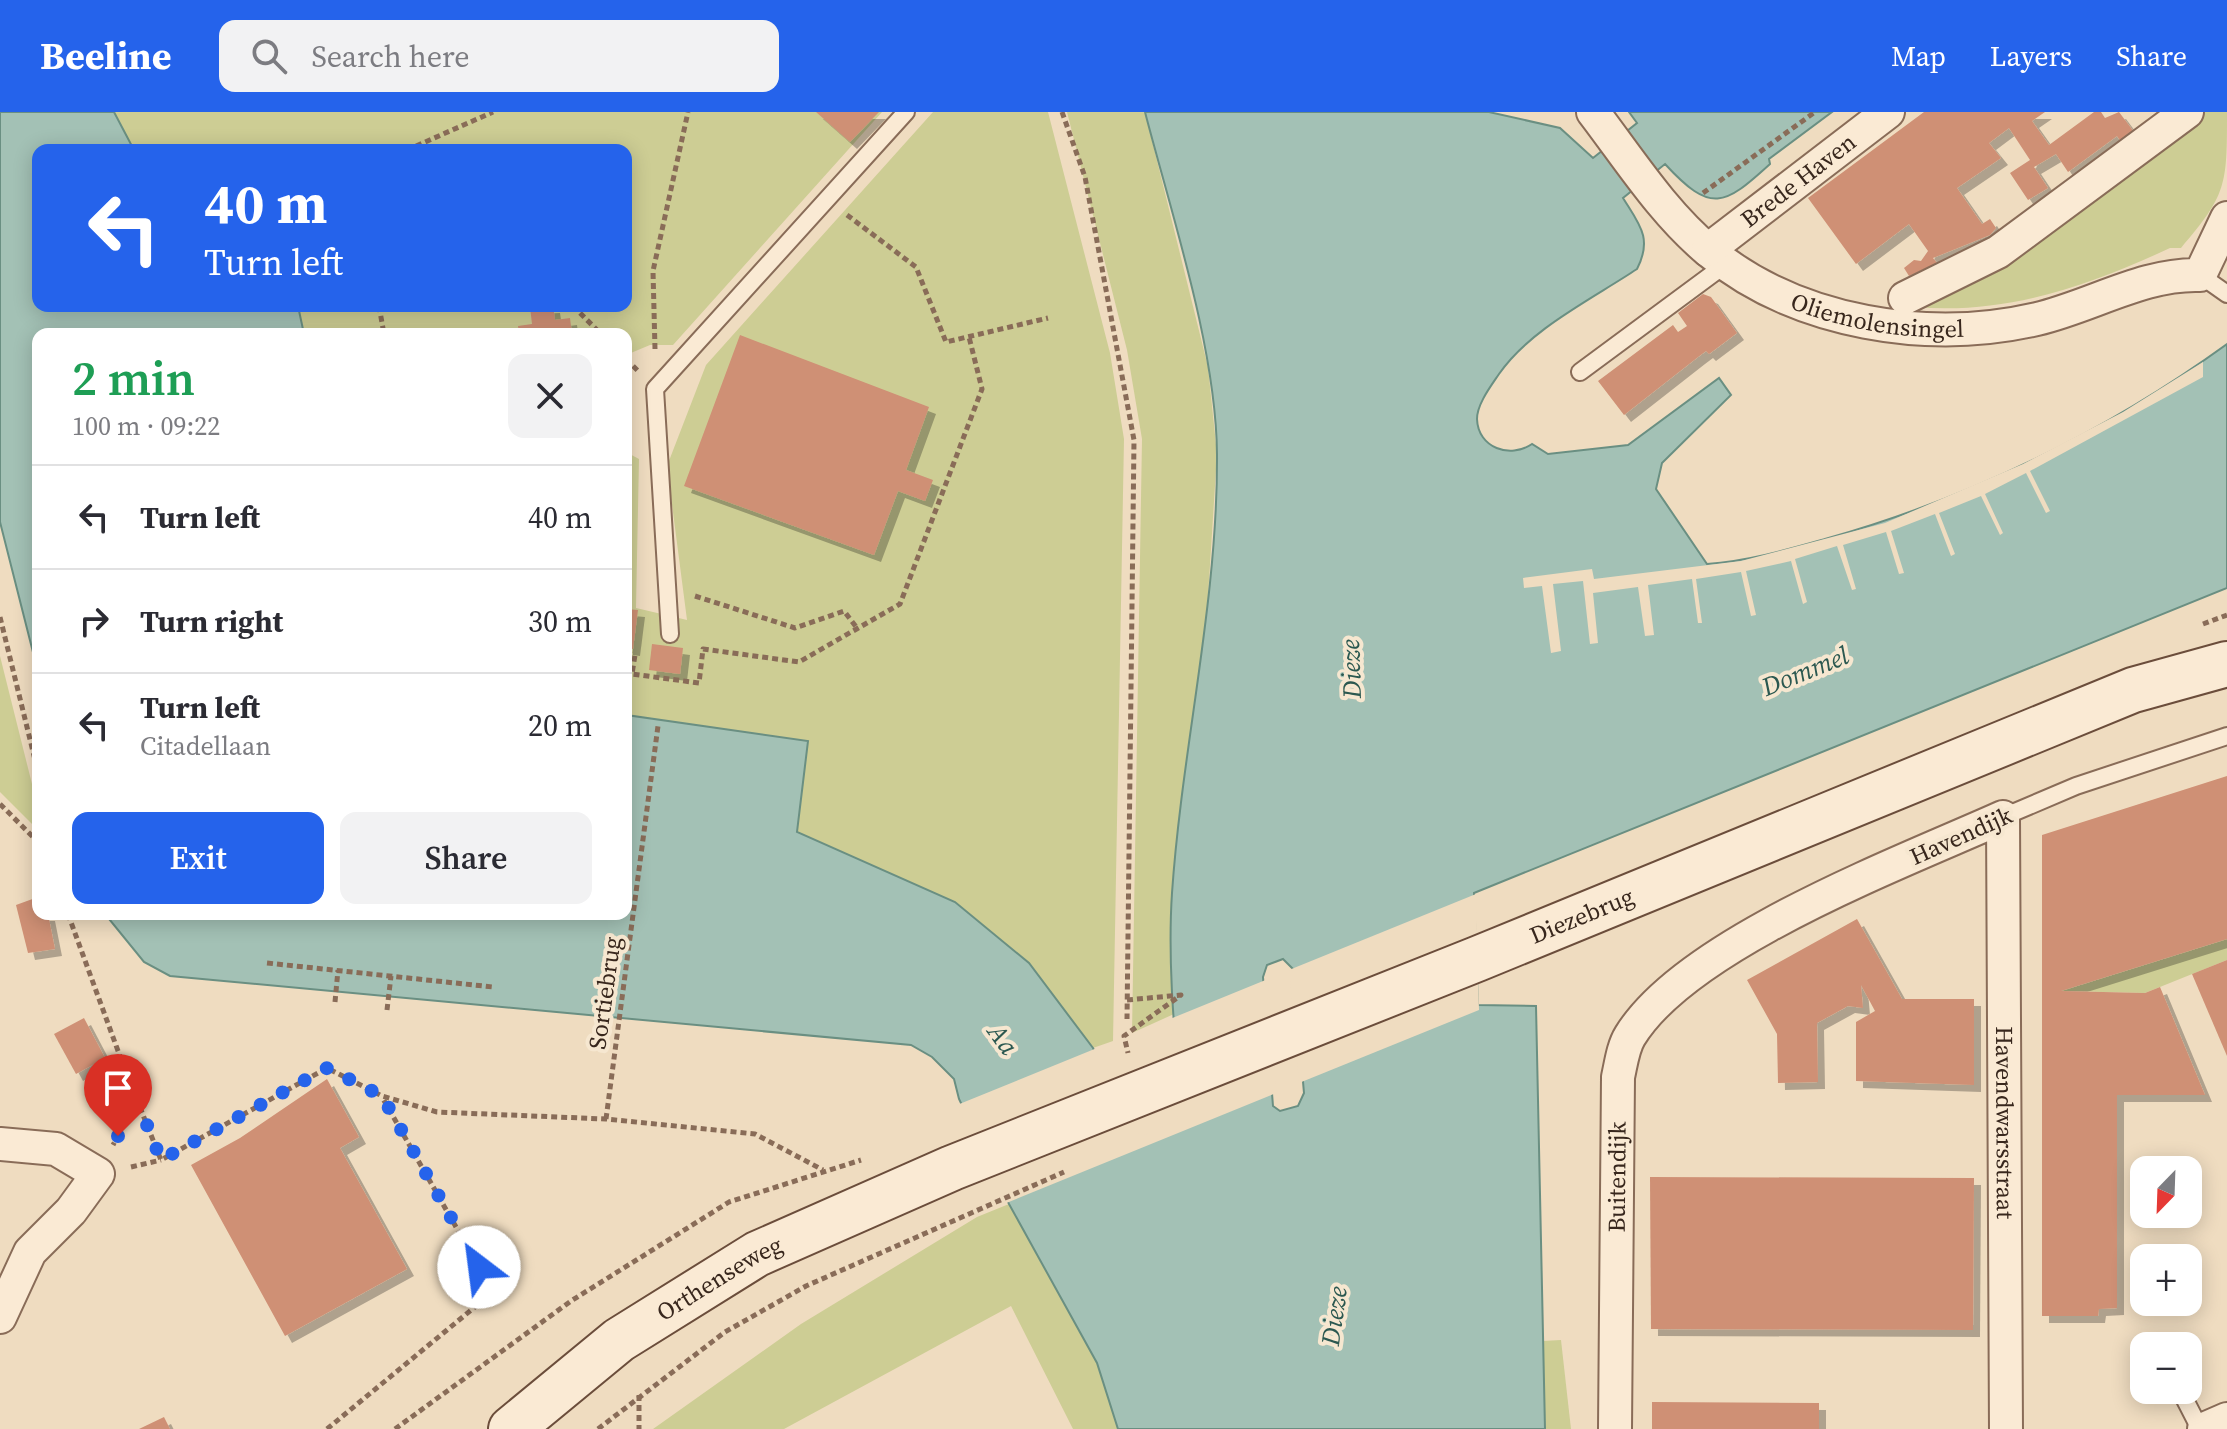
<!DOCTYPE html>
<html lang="en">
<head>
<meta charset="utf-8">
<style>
  body { margin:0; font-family:"Source Serif 4",serif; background:#f2f2f3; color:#2b2b33; height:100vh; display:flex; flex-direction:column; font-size:30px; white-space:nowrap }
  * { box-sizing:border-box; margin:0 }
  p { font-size:26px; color:#7c7c81 }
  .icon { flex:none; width:44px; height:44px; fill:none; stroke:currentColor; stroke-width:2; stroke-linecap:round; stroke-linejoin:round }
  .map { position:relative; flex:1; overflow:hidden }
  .details { position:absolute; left:32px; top:216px; width:600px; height:592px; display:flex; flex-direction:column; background:#fff; border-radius:16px; box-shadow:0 4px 20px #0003 }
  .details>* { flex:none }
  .banner { position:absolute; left:32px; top:32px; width:600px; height:168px; border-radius:16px; box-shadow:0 4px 20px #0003; background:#2563eb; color:#fff; overflow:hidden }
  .needle { width:52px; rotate:203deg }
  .fabs { position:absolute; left:2130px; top:1044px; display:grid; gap:16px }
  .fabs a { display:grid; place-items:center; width:72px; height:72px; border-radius:16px; background:#fff; box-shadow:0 4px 20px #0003; font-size:40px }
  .pin { position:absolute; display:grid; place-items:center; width:68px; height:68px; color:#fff; margin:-82px -34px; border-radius:50% 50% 50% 0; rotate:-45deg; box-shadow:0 0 8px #0007 }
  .pin .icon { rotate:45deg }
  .me { position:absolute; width:88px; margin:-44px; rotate:330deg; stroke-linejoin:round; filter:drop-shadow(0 0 6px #0008) }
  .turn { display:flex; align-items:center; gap:28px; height:168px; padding:0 40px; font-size:36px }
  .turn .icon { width:104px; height:104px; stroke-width:2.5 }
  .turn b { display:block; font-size:56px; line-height:68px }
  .round { display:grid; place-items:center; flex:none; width:84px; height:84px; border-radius:16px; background:#f2f2f3 }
  .overview { display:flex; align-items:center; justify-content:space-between; height:136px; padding:0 40px }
  h1 { font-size:48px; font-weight:600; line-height:60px; color:#1e9e55 }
  .action { display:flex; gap:16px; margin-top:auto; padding:16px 40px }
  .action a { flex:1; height:92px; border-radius:16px; background:#2563eb; color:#fff; font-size:32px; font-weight:600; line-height:92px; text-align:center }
  .action a+a { background:#f2f2f3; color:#2b2b33 }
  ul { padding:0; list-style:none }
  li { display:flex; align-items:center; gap:24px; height:104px; padding:0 40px; border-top:2px solid #e1e1e2 }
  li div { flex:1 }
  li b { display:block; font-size:30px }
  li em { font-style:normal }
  header { display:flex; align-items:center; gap:48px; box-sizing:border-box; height:112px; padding:0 40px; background:#2563eb; color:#fff }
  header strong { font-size:38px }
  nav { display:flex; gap:44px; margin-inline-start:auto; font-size:28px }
  .search { width:560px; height:72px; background:#f2f2f3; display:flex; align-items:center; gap:20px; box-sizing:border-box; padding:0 28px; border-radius:16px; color:#7c7c81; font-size:30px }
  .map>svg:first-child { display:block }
</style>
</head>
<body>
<header>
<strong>Beeline</strong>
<div class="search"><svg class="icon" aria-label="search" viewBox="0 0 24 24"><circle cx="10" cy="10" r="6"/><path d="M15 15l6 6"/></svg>Search here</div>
<nav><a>Map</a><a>Layers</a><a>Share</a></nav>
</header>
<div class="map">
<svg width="2227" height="1317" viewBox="0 0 2227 1317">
  <defs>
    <filter id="shadow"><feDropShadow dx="7" dy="7" stdDeviation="0" flood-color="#0004"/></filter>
  </defs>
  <rect width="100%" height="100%" fill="#efdcc0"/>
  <g fill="#cdcd94">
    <polygon points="114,0 882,0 673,233 650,233 626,243 626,222 304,222 298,194 626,194 626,38 134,38"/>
    <polygon points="933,0 1048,0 1110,241 1124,327 1113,929 1093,936 1029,851 955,790 796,720 808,629 626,603 626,340 639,347 636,496 687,508 667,354 706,253"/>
    <polygon points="1067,0 1145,0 1208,255 1217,342 1205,532 1172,784 1174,902 1132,921 1142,327 1127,238"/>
    <path d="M2202 0H2227C2227 74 2227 82 2181 136H2170C2089 174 2005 203 1915 195Z"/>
    <polygon points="0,544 38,696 38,718 0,680"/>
    <polygon points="2227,827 2227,848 2145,881 2061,879"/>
    <polygon points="1009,1092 1097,1251 1118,1317 1073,1317 1011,1194 784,1317 653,1317 801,1212 977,1105"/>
    <polygon points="1561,1228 1571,1317 1545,1317 1543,1229"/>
  </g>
  <g fill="#a3c1b5" stroke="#6a8f82" stroke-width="2" fill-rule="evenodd">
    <polygon points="0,0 114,0 134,38 38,38 38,194 298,194 304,222 38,222 38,560 0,410"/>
    <path d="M1145 0H1489L1560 16 1593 46 1637 11 1629 0H1832L1769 47 1770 52C1724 94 1711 102 1665 52L1623 86C1639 112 1653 126 1637 157 1592 187 1530 217 1499 262 1491 274 1477 292 1477 307 1478 336 1510 347 1532 332L1548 342 1628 333 1719 266 1731 283 1662 351 1656 377 1707 452C1748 449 1786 438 1825 427 1968 387 2107 319 2227 232V476L1474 781 1478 893 1536 894 1545 1317H1118L1097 1251 1009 1092 959 987 954 967 932 945 911 933 170 864 144 850 105 802H626V603L808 629 797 720 955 790 1029 851 1093 936 1138 1029 1182 1011C1176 935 1167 857 1172 781 1182 635 1218 490 1217 342 1216 236 1172 104 1145 0ZM1283 847 1293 857 1304 981 1298 994 1280 999 1273 994 1263 865 1267 853Z"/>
  </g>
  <g fill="#efdcc0">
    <polygon points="2203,250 2203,265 2030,359 2050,399 2046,401 2026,361 1985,382 2003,421 2000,423 1981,384 1939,401 1955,442 1951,444 1935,402 1891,419 1904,461 1899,462 1886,420 1843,433 1856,477 1852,478 1837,434 1795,447 1807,490 1803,492 1791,449 1746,459 1756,503 1751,504 1741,460 1696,467 1702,511 1698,511 1692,467 1648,473 1654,523 1645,524 1638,475 1593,481 1598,531 1590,532 1583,469 1553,472 1561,539 1551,541 1542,474 1524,476 1523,466 1592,457 1594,467 1741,449 1885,411 2023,352 2123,300"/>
    <polygon points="1476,782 1479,898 1299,971 1289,858"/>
    <polygon points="1268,867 1276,981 1004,1092 957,993 1097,936 1140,1025 1178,1008 1170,907"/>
  </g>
  <g fill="#cf9075" filter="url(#shadow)">
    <polygon points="816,0 879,0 850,30"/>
    <polygon points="1924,0 2045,0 2032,9 2049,33 2094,0 2101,0 2105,6 2119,0 2137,24 2124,34 2117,24 2068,60 2056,42 2034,55 2048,76 2028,88 2010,61 2030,48 2009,16 1989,31 2001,46 1957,76 1982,112 1990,107 1996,116 1990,123 1933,146 1937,151 1909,164 1904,156 1914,148 1921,149 1928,139 1909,112 1856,152 1808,86"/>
    <polygon points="1703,182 1711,185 1737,221 1709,242 1706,239 1698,245 1624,303 1598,269 1673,213 1678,220 1687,214 1678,201"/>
    <polygon points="553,194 555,208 570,206 572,222 519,222 518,214 532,212 530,195"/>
    <polygon points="740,223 929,295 906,358 933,368 925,389 898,379 874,443 684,374"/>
    <polygon points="626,497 638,498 633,537 626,536"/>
    <polygon points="652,532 683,536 680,562 649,558"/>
    <polygon points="2227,664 2227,827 2061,879 2145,881 2160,875 2205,983 2117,983 2117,1196 2099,1197 2098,1204 2042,1204 2042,723"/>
    <polygon points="38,785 38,802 48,802 55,837 28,841 16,793"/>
    <polygon points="1857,807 1902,887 1974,887 1974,973 1856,969 1856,910 1875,899 1861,873 1863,896 1848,894 1817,911 1818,970 1778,971 1777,922 1747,868"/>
    <polygon points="2227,848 2227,944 2192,862"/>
    <polygon points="84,906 105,946 76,962 54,922"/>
    <polygon points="327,967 359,1025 340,1036 407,1157 285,1224 191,1053 240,1026"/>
    <polygon points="1650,1065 1974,1066 1973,1218 1651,1217"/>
    <polygon points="1652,1290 1819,1291 1819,1317 1652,1317"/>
    <polygon points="164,1305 170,1317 139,1317"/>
  </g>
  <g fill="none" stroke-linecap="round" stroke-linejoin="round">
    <defs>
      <g id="lane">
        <polyline points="2200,163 2227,182"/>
        <polyline points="1580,260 1726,152"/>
        <polyline points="670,522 655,277 906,0"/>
        <polyline points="2003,705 2076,674 2227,624"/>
        <polyline points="2180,1278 2200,1317"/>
      </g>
      <g id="street">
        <path id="s1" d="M1593 0C1629 47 1663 101 1709 139 1797 212 1929 232 2037 207 2092 194 2144 161 2200 163L2227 106"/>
        <path id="s2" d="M1708 138 1888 0"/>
        <polyline points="1905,186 1998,140 2187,0"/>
        <polyline points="0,1032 56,1037 98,1062 71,1099 30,1140 0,1205"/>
        <path id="s3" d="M1615 1317 1618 965C1621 952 1623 935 1630 924 1687 831 1903 750 2003 705L2006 1317"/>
        <polyline points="2204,1317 2227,1307"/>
      </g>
      <g id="secondary">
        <path id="s4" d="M511 1317 619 1228 757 1142 952 1056 1477 847 2133 578 2227 552"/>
      </g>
    </defs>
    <use href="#lane" stroke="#896c58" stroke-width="20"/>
    <use href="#street" stroke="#896c58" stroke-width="36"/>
    <use href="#secondary" stroke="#6b4d3b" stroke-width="48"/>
    <g stroke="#896c58" stroke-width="5" stroke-dasharray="6 4" stroke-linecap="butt">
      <polyline points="1062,0 1085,65 1134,328 1127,907"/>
      <polyline points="407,38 493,0"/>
      <polyline points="1703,81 1815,0"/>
      <polyline points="847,103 916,155 946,230 1048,206"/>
      <polyline points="379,194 384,222"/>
      <polyline points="573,194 601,222"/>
      <polyline points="655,237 653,159 688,0"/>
      <polyline points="626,247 638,259"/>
      <polyline points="695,484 795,516 844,499 857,516"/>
      <polyline points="0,505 38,660"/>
      <polyline points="2203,512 2227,503"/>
      <polyline points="626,541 635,543 632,562 699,571 703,537 799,550 900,492 982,277 969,225"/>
      <polyline points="0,692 38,730"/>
      <polyline points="68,802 125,958 118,1024 113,1033"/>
      <polyline points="267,851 493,875"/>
      <polyline points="1127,888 1181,883 1124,924 1128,941"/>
      <polyline points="335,890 338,858"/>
      <polyline points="387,898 391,864"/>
      <polyline points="125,958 161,1048 327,956 382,984 437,1000 606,1007 755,1022 823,1058"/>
      <polyline points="606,1007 658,614"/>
      <polyline points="131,1055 161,1048"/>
      <polyline points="639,1283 639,1317"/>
      <polyline points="327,1317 493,1180 382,985"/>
      <polyline points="395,1317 571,1189 729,1090 861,1048"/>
      <polyline points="598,1317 725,1220 806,1174 1064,1060"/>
    </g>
    <use href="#lane" stroke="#faead4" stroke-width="16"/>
    <use href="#street" stroke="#faead4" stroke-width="32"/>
    <use href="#secondary" stroke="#faead4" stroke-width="44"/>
  </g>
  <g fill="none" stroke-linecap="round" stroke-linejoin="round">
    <polyline stroke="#2563eb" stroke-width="14" stroke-dasharray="0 25.2" points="118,1024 125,958 161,1048 327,956 382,984 479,1155"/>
  </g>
  <g text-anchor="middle" stroke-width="8" stroke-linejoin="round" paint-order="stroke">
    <g font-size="24" fill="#38271d" stroke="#f6e7d0">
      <text dy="8" stroke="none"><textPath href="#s2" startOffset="114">Brede Haven</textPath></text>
      <text dy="8" stroke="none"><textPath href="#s1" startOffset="366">Oliemolensingel</textPath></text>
      <text transform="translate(1961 724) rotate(-24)" y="8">Havendijk</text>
      <text dy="8" stroke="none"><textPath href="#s4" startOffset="1194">Diezebrug</textPath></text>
      <text transform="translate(605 881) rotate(-82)" y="8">Sortiebrug</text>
      <text dy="8" stroke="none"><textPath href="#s3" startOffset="1138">Havendwarsstraat</textPath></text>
      <text dy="8" stroke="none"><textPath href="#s3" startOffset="252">Buitendijk</textPath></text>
      <text dy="8" stroke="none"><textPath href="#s4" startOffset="258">Orthenseweg</textPath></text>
    </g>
    <g font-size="26" font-style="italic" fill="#2b5850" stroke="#f6e7d0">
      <text transform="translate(1351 557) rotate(-92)" y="9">Dieze</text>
      <text transform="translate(1805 559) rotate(-22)" y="9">Dommel</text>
      <text transform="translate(1003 927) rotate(54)" y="9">Aa</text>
      <text transform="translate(1334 1204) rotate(-82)" y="9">Dieze</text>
    </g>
  </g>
</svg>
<div class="fabs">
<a><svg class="needle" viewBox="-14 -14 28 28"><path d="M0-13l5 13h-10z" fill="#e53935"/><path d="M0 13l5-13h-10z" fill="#7c7c81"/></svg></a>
<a>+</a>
<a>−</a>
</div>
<div class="pin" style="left:118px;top:1024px;background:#d93025"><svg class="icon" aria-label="arrive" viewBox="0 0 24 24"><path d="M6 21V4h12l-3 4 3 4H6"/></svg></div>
<svg class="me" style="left:479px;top:1155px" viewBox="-20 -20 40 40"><circle r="19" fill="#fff"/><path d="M0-13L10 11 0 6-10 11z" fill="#2563eb"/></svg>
<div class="banner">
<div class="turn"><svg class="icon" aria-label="left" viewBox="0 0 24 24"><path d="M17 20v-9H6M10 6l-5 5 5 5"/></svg><div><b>40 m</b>Turn left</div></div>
</div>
<section class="details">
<div class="overview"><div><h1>2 min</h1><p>100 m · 09:22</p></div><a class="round"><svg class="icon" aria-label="close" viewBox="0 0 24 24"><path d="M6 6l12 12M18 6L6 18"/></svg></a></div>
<ul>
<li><svg class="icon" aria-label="left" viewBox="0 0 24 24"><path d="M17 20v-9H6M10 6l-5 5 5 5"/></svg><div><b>Turn left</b></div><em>40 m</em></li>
<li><svg class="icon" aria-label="right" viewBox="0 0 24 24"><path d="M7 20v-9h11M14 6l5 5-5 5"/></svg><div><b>Turn right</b></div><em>30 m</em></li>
<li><svg class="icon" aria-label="left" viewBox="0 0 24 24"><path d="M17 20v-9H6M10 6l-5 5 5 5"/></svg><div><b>Turn left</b><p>Citadellaan</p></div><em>20 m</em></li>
</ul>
<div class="action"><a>Exit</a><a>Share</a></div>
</section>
</div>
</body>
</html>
